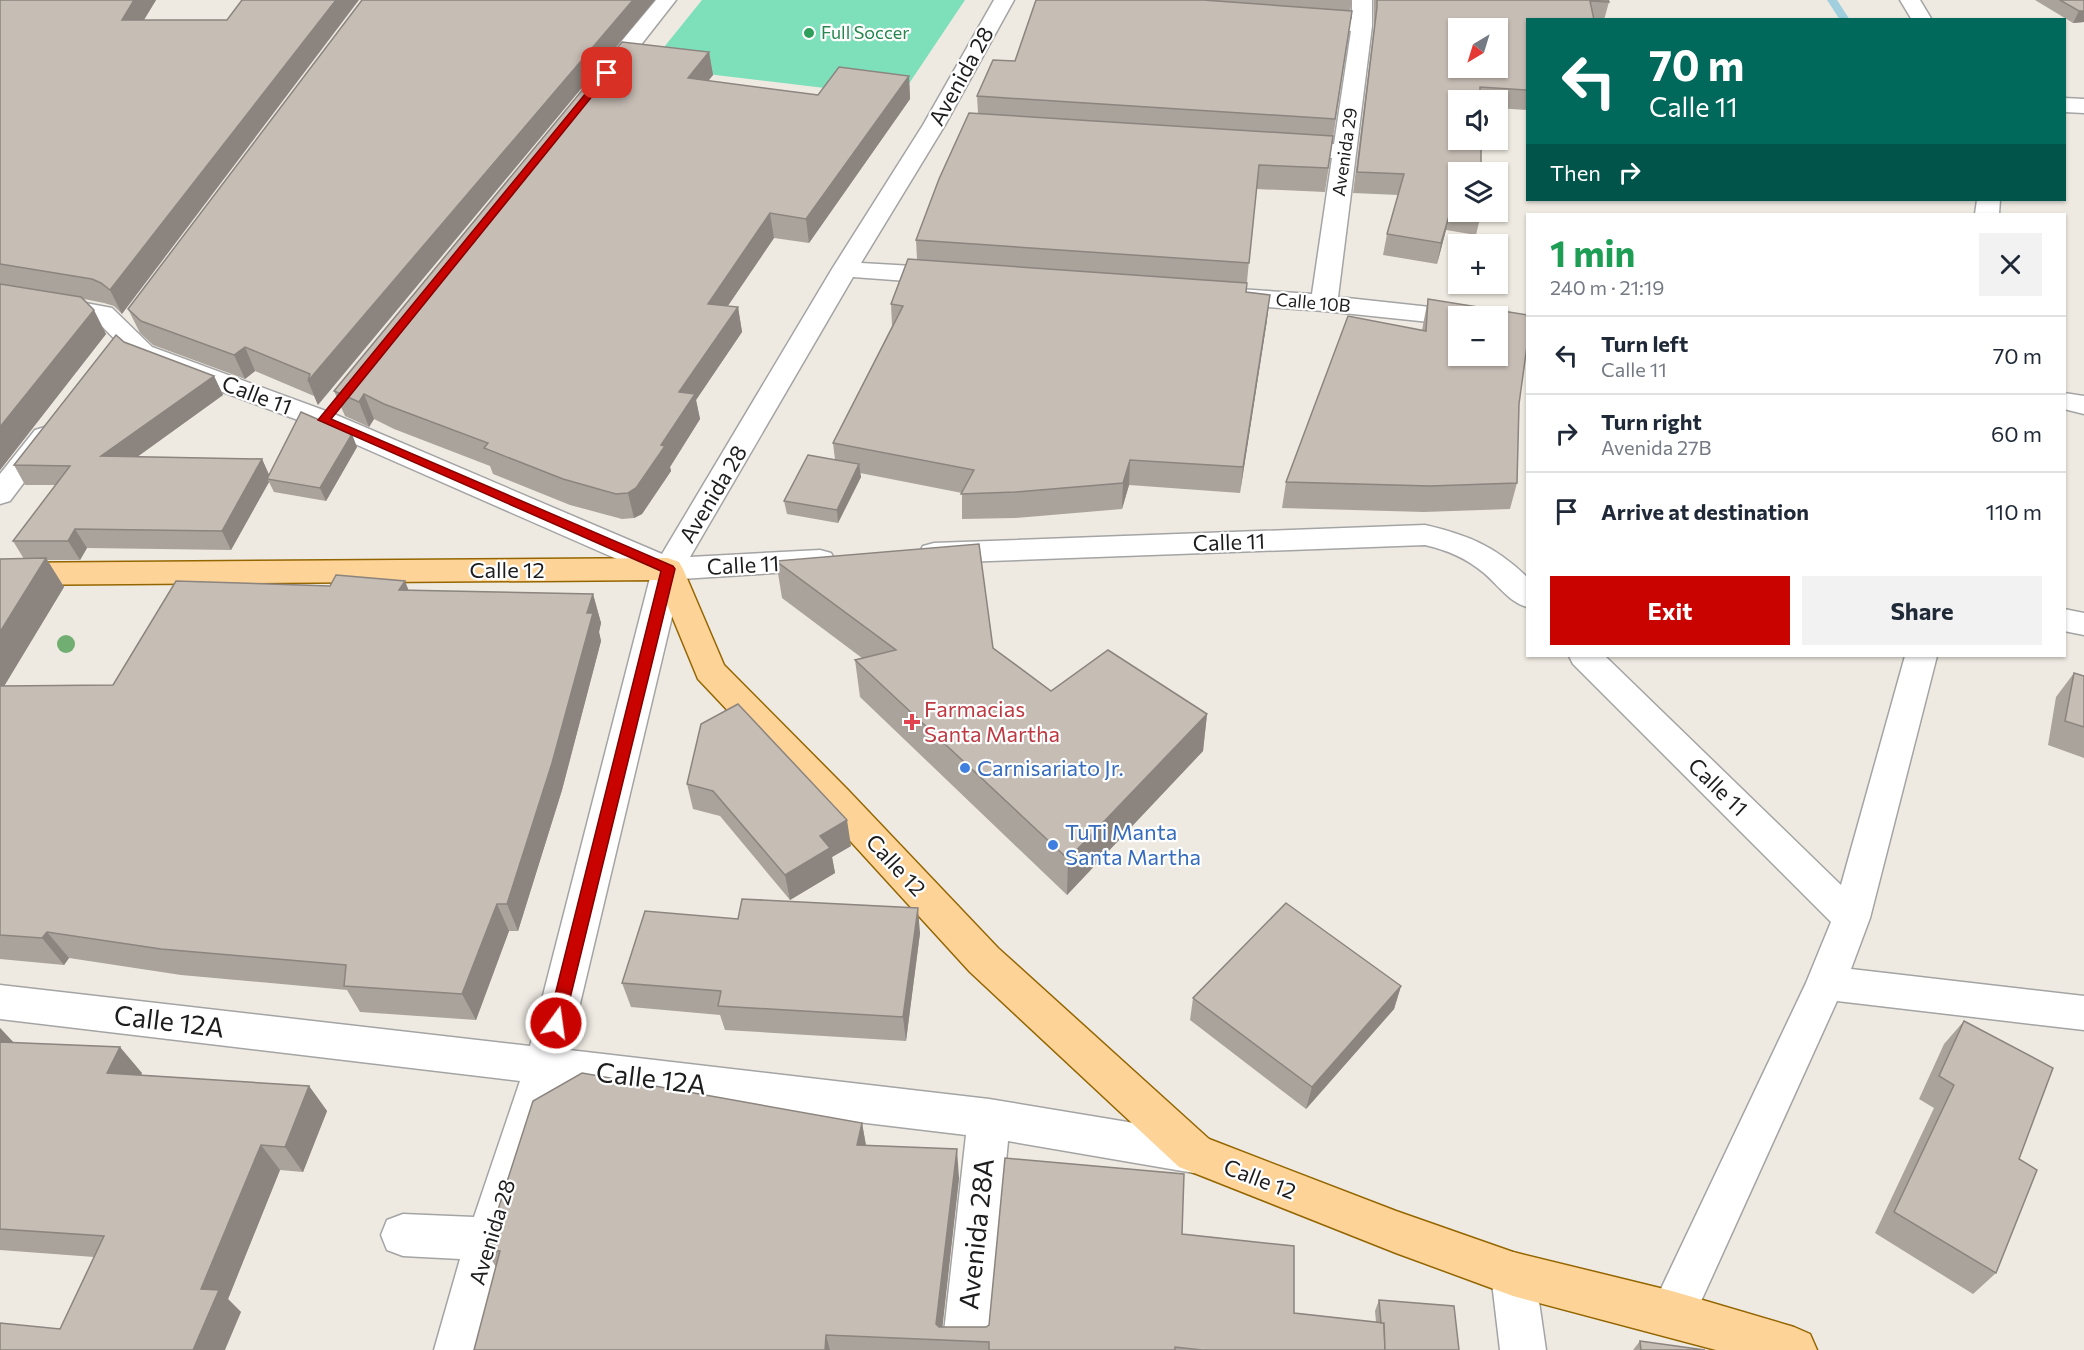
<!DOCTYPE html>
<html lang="en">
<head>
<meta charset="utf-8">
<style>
  body { margin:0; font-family:Commissioner,sans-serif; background:#f2f2f3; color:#1f2937; height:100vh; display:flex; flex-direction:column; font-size:22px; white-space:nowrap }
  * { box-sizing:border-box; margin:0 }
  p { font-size:20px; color:#747a83 }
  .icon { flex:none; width:33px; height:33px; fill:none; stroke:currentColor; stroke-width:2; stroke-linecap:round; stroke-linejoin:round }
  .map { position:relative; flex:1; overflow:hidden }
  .sheet { position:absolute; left:1526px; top:213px; width:540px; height:444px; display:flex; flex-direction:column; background:#fff; border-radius:0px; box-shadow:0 2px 4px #0004 }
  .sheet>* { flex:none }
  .banner { position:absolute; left:1526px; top:18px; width:540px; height:183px; border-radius:0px; box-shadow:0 2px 4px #0004; background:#00695c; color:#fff; overflow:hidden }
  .needle { width:39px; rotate:218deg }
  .fabs { position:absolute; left:1448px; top:18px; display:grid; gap:12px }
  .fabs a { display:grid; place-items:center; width:60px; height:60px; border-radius:0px; background:#fff; box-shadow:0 2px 4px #0004; font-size:30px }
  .pin { position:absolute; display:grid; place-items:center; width:51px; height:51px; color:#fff; margin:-26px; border-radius:12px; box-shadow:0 3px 9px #0006 }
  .me { position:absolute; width:66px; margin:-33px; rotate:14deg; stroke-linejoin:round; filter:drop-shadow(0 0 4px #0008) }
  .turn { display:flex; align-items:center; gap:21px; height:126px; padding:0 24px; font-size:27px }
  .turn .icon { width:78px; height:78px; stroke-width:2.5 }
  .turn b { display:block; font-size:42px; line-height:51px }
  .then { display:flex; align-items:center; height:57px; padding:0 24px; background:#0003; gap:12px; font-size:22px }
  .round { display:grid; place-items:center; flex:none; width:63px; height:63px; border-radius:0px; background:#f2f2f3 }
  .overview { display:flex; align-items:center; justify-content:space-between; height:102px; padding:0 24px }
  h1 { font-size:36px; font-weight:700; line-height:45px; color:#1e9e55 }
  .action { display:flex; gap:12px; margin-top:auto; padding:12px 24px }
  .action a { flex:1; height:69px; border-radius:0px; background:#c90300; color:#fff; font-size:24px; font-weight:700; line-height:69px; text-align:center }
  .action a+a { background:#f2f2f3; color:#1f2937 }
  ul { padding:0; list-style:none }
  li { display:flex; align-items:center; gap:18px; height:78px; padding:0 24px; border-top:2px solid #e0e1e3 }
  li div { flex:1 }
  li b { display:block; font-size:22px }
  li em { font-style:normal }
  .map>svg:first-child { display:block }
</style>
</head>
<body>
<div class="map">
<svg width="2084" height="1350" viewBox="0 0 2084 1350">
  <rect width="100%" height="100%" fill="#eeeae2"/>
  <polygon fill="#7edfbb" points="702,0 965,0 900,97 648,67"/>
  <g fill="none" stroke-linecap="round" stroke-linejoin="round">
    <polygon fill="#a1cfdd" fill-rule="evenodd" points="1827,0 1837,0 1850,20 1840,20"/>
    <defs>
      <g id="minor">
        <polygon points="656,0 676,0 611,83 603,84 595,83 592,78 595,73"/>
        <polygon points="994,0 1014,0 945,125 861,263 948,268 957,271 961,276 957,281 948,284 853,277 690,557 820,550 831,553 835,560 831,567 820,570 681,579 569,1050 989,1099 1194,1133 1209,1139 1215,1153 1209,1167 1194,1173 1008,1141 988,1350 942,1350 966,1135 559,1086 510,1239 480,1350 434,1350 460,1259 403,1256 387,1250 381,1235 387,1220 403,1214 474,1217 520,1081 0,1019 0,985 530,1046 651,574 314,426 134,359 95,319 0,303 0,287 112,308 152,347 334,414 662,554 832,269 923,125"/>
        <polygon points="1352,0 1372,0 1372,26 1338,297 1467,311 1471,316 1458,316 1458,325 1324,311 1224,304 1215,301 1211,296 1215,291 1224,288 1312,294 1332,158 1278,153 1275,148 1278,143 1286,141 1334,144 1351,31 1304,28 1297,26 1294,22 1297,18 1304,16 1352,19"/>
        <polygon points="1900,0 1920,0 1932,20 1912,20"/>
        <polygon points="2064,98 2084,99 2084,113 2064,112"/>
        <polygon points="1977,200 2000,200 1999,214 1975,214"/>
        <polygon points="2064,393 2084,396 2084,414 2064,409"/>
        <polygon points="45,427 55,430 59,436 10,501 0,504 0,474 35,430"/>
        <path d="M1425 525C1468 535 1495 546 1527 577V607C1509 602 1498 585 1484 573 1466 558 1447 550 1425 545L934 563 923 560 919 553 923 546 934 543Z"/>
        <polygon points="2064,609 2084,613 2084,635 2064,631"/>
        <polygon points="1569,656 1605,656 1841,885 1905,656 1937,656 1870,918 1851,969 2084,996 2084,1030 1837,1001 1688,1330 1672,1337 1656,1330 1649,1314 1806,983 1831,922 1573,664"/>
        <polygon points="1513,1252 1529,1258 1535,1274 1546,1350 1500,1350 1491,1274 1497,1258"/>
      </g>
      <polygon id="major" points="668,558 679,562 683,569 724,665 848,790 998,948 1209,1139 1396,1211 1513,1252 1672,1291 1794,1327 1810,1334 1817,1350 1716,1350 1513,1296 1396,1253 1179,1167 970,972 822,810 698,679 657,580 0,585 0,563"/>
    </defs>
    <use href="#minor" stroke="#a4a4a4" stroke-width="3"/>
    <use href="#major" stroke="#956600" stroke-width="3"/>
    <use href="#minor" fill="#fff" fill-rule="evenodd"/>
    <use href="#major" fill="#fdd398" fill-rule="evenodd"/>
  </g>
  <circle fill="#70ae71" cx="66" cy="644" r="9"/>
  <g fill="#aaa39c">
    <polygon points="0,0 156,0 144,20 122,314 114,306 104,303 84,299 106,334 0,470"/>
    <polygon points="362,0 318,405 314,396 255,371 245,379 153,345 140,333 128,309"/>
    <polygon points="1036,0 1352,0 1350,11 1352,11 1325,192 1256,189 1246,292 1267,320 1240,493 1129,485 1122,509 1015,518 962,519 962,493 860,473 861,477 838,523 787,514 784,501 835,460 833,443 892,326 891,304 917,259 916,240 978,113 977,96 1015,61"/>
    <polygon points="1374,0 1608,0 1609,2 1604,20 1527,20 1527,110 1497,108 1497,100 1458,100 1458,212 1481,212 1481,214 1476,235 1446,230 1437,264 1383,255 1387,234 1398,195 1353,193 1374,26"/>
    <polygon points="2035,0 2084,0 2084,22 2073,23"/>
    <polygon points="709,52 713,75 708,81 818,95 909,76 910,99 809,243 774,238 728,306 738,307 742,332 696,400 700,419 670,467 671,471 642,514 634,518 622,519 570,505 493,474 490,466 394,429 374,419 369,427 345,416 334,391"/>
    <polygon points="1428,299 1519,404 1517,483 1510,509 1424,512 1282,508 1286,482 1422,330"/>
    <polygon points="124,342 214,376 223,395 137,457 262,459 269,475 357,447 326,501 274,492 269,482 231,550 87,548 80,560 47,560 64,587 4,686 113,685 408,591 593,594 601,623 599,632 601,641 562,790 518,931 509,931 476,1020 360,1012 347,990 181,975 69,958 64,965 0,959 0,559 24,559 13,541 56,485 25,485 14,465"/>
    <polygon points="776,561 1051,691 1207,714 1203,751 1067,895 860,697 855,660 862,658 782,598"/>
    <polygon points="2074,673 2084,676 2084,758 2048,745 2056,697"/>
    <polygon points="701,724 851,846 832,857 835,873 790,900 720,816 693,809 687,784"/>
    <polygon points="738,919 920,933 906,1041 725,1030 720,1015 631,1007 622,983"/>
    <polygon points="1401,986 1394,1009 1306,1109 1190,1020 1193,998"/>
    <polygon points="1964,1021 2019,1159 1996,1273 1973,1294 1875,1233 1934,1108 1919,1099 1944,1044"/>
    <polygon points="0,1028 13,1042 142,1073 140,1075 309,1086 327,1111 303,1172 280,1170 228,1299 241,1312 60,1329 94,1257 0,1250"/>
    <polygon points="862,1123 866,1145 959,1178 942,1327 986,1327 1182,1234 1294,1313 1376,1322 1375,1311 1379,1300 1459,1350 474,1350 496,1267 485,1250"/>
    <polygon points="1640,1341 1705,1350 1633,1350"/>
  </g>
  <g fill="#8b847f">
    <polygon points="134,0 156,0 131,41 122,20"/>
    <polygon points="336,0 359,0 122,314 110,290"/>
    <polygon points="633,0 655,0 318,405 308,381"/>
    <polygon points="2079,11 2084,11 2084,22 2073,23"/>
    <polygon points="709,52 713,75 692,101 688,78"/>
    <polygon points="909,76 910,99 809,243 806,219"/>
    <polygon points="1451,209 1446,230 1437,264 1441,243"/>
    <polygon points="770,213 774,238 712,329 708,304"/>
    <polygon points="1270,295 1267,320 1240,493 1243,467"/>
    <polygon points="738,307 742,332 696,400 700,419 670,467 671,471 642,514 634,518 628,493 661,445 679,392"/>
    <polygon points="94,310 106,334 0,470 0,427"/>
    <polygon points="245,347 255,371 245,379 234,355"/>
    <polygon points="214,376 223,395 112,475 101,456"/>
    <polygon points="364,394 374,419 369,427 359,402"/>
    <polygon points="352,434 357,447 326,501 320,488"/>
    <polygon points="262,459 271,479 267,479 269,482 231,550 222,531"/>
    <polygon points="1130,460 1129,485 1122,509 1123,483"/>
    <polygon points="859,464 861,477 838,523 837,510"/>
    <polygon points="75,529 87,548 80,560 68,541"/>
    <polygon points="46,558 64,587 0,693 0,632"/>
    <polygon points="405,581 416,609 399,590"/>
    <polygon points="593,594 601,623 599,632 601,641 562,790 518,931 507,904"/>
    <polygon points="1207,714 1203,751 1067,895 1068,859"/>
    <polygon points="847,820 851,846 832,857 835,873 790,900 785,875 820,836"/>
    <polygon points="497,904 509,931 476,1020 462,994"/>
    <polygon points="918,908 920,933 906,1041 903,1017"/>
    <polygon points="47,932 69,958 64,965 42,938"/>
    <polygon points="1401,986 1394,1009 1306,1109 1312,1087"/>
    <polygon points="0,1028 17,1046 0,1061"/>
    <polygon points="120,1047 142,1073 129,1099 107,1073"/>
    <polygon points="309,1086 327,1111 303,1172 285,1147"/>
    <polygon points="862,1123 867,1152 857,1145"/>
    <polygon points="261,1145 280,1170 228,1299 241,1312 225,1350 193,1350 201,1289"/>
    <polygon points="957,1149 959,1178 941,1340 936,1324"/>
    <polygon points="826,1335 830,1350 825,1350"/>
  </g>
  <g fill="#c6bdb5" stroke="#8b847f" stroke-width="1.5" fill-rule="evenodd">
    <polygon points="0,0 134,0 122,20 227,20 242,0 336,0 110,290 101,283 92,279 0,264"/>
    <polygon points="362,0 633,0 308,381 310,374 245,347 234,355 141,321 128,309"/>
    <polygon points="1036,0 1203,0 1352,11 1335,119 977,96 993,60 1015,61"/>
    <path d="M1377 0H1608L1609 2 1590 1 1594 20H1527V90L1480 87V100H1458V140H1481V172H1458V210L1451 209 1441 243 1387 234 1404 174 1357 172 1377 7ZM1458 28H1497V68H1458Z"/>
    <polygon points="2060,0 2084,0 2084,11 2079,11"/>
    <polygon points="622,42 709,52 688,78 818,95 839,67 909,76 806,219 770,213 708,304 738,307 679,392 695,394 661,445 665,446 636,488 628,493 616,494 563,479 484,448 488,443 384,404 364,394 359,402 334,391"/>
    <polygon points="969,113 1333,136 1328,168 1259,165 1249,263 916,240 939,179"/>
    <polygon points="1467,212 1481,212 1481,214"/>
    <polygon points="908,259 1247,283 1246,292 1270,295 1243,467 1130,460 1123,483 1015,492 961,494 974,470 833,443 903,306 891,304"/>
    <polygon points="0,284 81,297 94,310 0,427"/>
    <path d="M1428 299 1527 315V346L1519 404 1517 483 1430 486 1286 482 1348 316 1426 331ZM1458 316H1497V356H1458Z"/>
    <polygon points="116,335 124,342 214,376 101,456 262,459 222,531 75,529 68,541 13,541 70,466 14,465"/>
    <polygon points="301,412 352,434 320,488 267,479"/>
    <polygon points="808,455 859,464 837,510 784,501"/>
    <polygon points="979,544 993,648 1051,691 1108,650 1207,714 1068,859 855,660 896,650 776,561"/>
    <polygon points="46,558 0,632 0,559"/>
    <polygon points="336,575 405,581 399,590 593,594 587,613 593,613 552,763 507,904 497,904 462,994 344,986 346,965 161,949 47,932 42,938 0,935 0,686 113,685 176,581 330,586"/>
    <polygon points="2074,673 2084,676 2084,727 2065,721"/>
    <polygon points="738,704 847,820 820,836 830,848 785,875 713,791 687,784 701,724"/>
    <polygon points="742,899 918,908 903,1017 718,1006 721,991 622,983 645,911 738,919"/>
    <polygon points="1286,903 1401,986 1312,1087 1193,998"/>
    <polygon points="1964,1021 2053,1068 2019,1159 2037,1170 1996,1273 1894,1212 1954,1085 1939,1076"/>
    <polygon points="0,1042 120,1047 107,1073 309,1086 285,1147 261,1145 201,1289 219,1290 193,1350 0,1350 0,1323 60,1329 104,1236 0,1229"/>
    <polygon points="582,1073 862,1123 857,1145 957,1149 936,1324 939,1327 986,1327 989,1325 1005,1158 1184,1174 1182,1234 1294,1246 1294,1313 1384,1323 1385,1350 1202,1350 1175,1347 1175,1350 989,1350 989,1342 826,1335 825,1350 474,1350 500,1251 485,1250 533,1101"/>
    <polygon points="1379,1300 1454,1306 1459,1350 1385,1350 1384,1323 1381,1323"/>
    <polygon points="1640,1341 1705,1350 1641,1350"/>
  </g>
  <polygon fill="#c90300" stroke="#830200" stroke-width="1.5" points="604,71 611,73 331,419 673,566 675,569 564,1023 562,1028 556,1030 550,1028 548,1023 661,571 318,420"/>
  <circle fill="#2e9e5b" stroke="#fff" stroke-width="2" cx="809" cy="33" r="6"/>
  <path fill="#e0444e" stroke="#fff" stroke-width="2" d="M909 713h6v6h6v6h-6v6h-6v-6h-6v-6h6z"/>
  <g fill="#3f7fe0" stroke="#fff" stroke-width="2">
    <circle cx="965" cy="768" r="6"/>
    <circle cx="1053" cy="845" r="6"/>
  </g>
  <g text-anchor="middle" stroke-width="4.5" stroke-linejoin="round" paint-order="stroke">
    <g font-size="18" fill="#27864d" stroke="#fff" text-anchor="start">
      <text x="821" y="39">Full Soccer</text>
    </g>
    <g font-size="18" fill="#1d1d1d" stroke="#fff">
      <text transform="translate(1345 152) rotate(-82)" y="6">Avenida 29</text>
      <text transform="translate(1313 303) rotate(5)" y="6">Calle 10B</text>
    </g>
    <g font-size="22" fill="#1d1d1d" stroke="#fff">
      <text transform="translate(961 76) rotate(-61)" y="8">Avenida 28</text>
      <text transform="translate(257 395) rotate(21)" y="8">Calle 11</text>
      <text transform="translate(713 494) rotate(-59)" y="8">Avenida 28</text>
      <text transform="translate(1229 542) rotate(-2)" y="8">Calle 11</text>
      <text transform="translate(743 565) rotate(-3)" y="8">Calle 11</text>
      <text x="507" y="578">Calle 12</text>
      <text transform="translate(1718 787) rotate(44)" y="8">Calle 11</text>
      <text transform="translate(896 865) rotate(47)" y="8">Calle 12</text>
      <text transform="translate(1260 1179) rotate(21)" y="8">Calle 12</text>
      <text transform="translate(492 1232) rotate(-73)" y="8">Avenida 28</text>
    </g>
    <g font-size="22" fill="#be3a42" stroke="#fff" text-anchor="start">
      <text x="924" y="717">Farmacias<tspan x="924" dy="25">Santa Martha</tspan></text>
    </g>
    <g font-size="22" fill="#366cbe" stroke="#fff" text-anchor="start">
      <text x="977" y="776">Carnisariato Jr.</text>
      <text x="1065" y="840">TuTi Manta<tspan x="1065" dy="25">Santa Martha</tspan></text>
    </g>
    <g font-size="27" fill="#1d1d1d" stroke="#fff">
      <text transform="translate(169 1022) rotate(7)" y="9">Calle 12A</text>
      <text transform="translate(651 1079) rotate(7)" y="9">Calle 12A</text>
      <text transform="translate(977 1234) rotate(-84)" y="9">Avenida 28A</text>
    </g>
  </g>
</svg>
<div class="fabs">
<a><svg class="needle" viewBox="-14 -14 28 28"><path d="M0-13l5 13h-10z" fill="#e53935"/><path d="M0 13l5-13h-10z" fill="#747a83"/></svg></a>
<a><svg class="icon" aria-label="sound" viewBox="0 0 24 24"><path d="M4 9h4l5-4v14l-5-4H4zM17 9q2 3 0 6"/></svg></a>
<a><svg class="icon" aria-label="layers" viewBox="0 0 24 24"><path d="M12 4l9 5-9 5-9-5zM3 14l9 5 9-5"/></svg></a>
<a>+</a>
<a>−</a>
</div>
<div class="pin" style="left:607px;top:73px;background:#d93025"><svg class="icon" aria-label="arrive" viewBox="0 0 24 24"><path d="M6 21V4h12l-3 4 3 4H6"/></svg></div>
<svg class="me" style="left:556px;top:1023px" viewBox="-20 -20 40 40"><circle r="17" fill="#c90300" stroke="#fff" stroke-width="3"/><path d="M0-11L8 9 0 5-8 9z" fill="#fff"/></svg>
<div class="banner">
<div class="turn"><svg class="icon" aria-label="left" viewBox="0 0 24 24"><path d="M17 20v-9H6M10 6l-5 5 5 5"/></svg><div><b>70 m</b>Calle 11</div></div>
<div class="then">Then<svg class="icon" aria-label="right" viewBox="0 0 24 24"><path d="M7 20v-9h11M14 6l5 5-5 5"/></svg></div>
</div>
<section class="sheet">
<div class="overview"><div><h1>1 min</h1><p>240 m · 21:19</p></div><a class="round"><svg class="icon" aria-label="close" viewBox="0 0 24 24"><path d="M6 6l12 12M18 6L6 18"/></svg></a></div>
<ul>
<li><svg class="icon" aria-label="left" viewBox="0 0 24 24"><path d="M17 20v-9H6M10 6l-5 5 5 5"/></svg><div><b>Turn left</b><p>Calle 11</p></div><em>70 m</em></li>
<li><svg class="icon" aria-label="right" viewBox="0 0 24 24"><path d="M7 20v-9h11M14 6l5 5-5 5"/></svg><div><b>Turn right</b><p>Avenida 27B</p></div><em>60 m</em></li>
<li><svg class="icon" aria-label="arrive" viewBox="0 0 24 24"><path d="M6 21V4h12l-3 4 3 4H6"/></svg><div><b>Arrive at destination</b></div><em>110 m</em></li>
</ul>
<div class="action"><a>Exit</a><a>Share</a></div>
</section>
</div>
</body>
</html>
